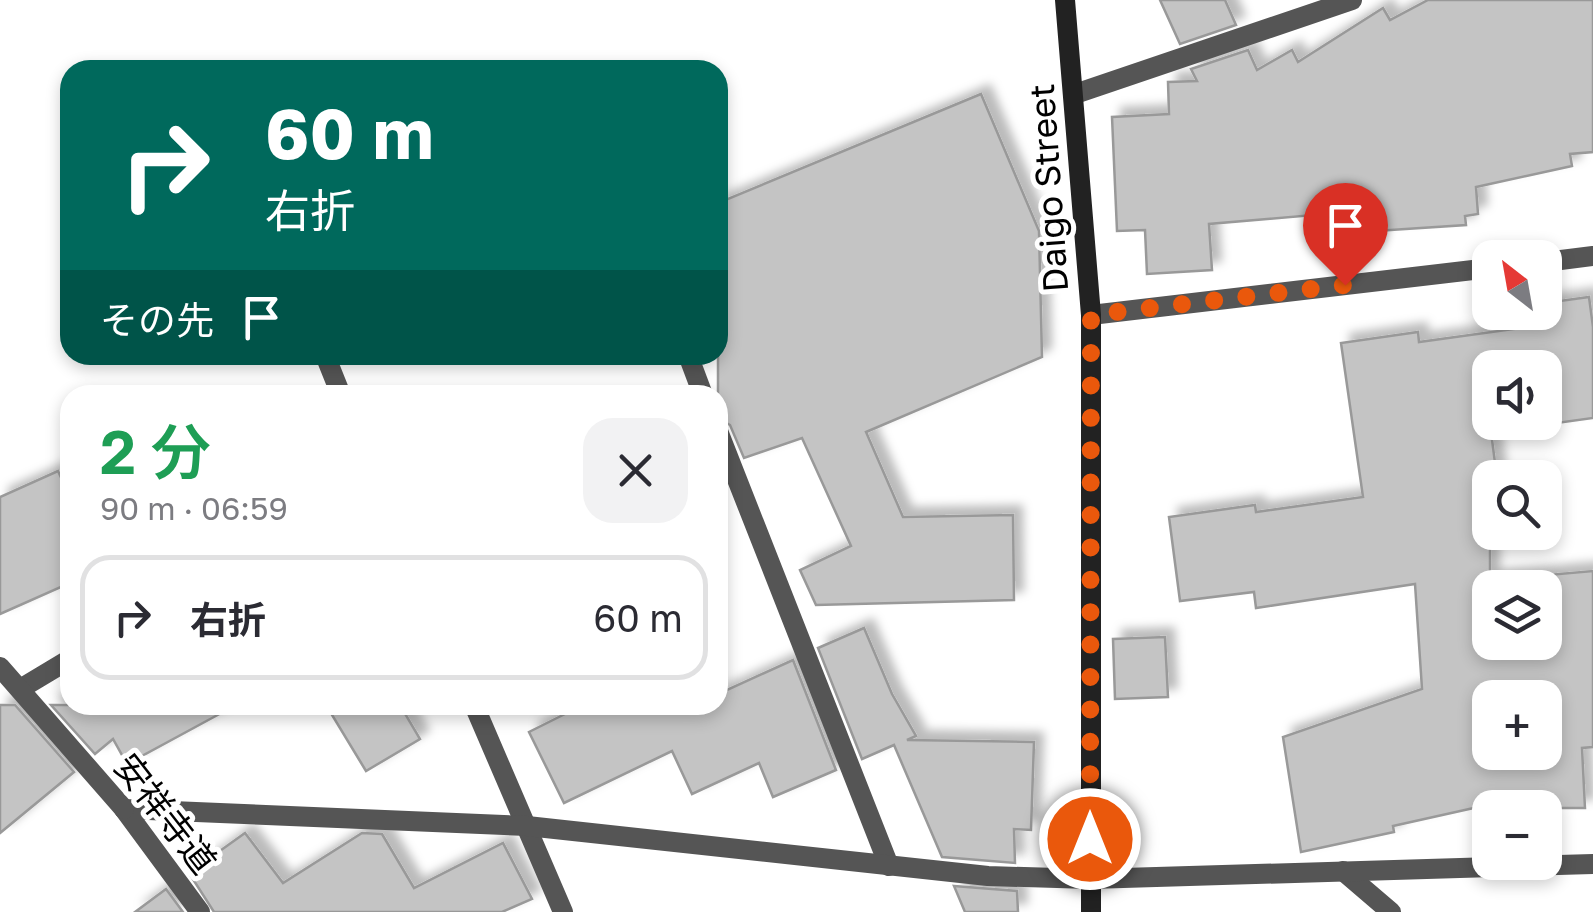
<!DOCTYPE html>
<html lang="ja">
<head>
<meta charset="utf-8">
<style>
  body { margin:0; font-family:"Golos Text","Noto Sans JP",sans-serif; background:#f2f2f3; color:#2b2b33; height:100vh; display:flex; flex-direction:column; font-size:38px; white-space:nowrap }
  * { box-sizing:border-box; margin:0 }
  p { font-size:32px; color:#7c7c81 }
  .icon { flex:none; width:55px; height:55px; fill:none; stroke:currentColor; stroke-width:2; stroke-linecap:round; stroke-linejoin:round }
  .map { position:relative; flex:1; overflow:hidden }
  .panel { position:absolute; left:60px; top:385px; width:668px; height:330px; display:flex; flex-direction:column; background:#fff; border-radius:30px; box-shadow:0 5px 15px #0003 }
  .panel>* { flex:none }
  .banner { position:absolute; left:60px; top:60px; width:668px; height:305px; border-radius:30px; box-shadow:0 5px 15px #0003; background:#00695c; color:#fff; overflow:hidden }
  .needle { width:65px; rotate:329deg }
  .buttons { position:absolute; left:1472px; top:240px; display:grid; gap:20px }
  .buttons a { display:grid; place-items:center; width:90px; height:90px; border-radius:20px; background:#fff; box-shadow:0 5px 15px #0003; font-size:50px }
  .pin { position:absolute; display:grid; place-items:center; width:85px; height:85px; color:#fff; margin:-102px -42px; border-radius:50% 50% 50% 0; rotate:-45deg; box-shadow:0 0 10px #0007 }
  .pin .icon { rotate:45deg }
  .me { position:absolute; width:110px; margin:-55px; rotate:0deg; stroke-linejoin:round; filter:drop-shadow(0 0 8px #0008) }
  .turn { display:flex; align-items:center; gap:35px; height:210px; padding:0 40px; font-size:45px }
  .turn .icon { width:130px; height:130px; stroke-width:2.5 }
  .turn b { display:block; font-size:70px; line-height:85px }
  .then { display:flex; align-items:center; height:95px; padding:0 40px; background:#0003; gap:20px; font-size:38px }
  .round { display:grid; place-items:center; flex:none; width:105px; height:105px; border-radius:30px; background:#f2f2f3 }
  .head { display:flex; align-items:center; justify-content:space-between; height:170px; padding:0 40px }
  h1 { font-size:60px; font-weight:600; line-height:75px; color:#1e9e55 }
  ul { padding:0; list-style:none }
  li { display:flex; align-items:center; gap:30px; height:125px; margin:0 20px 15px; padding:0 20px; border:5px solid #e1e1e2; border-radius:30px }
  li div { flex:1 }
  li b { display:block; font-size:38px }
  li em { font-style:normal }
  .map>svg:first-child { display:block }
</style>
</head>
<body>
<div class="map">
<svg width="1593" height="912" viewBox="0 0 1593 912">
  <defs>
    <filter id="shadow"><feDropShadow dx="9" dy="-9" stdDeviation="5" flood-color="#0004"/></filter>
  </defs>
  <rect width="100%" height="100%" fill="#fff"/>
  <g fill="#c4c4c4" stroke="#999" stroke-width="2.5" fill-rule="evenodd" filter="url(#shadow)">
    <polygon points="1160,0 1225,0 1236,25 1180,44"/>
    <polygon points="1428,0 1593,0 1593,152 1570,154 1572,166 1476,187 1478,214 1465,216 1466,225 1315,235 1313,215 1209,224 1212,270 1147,274 1145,230 1117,231 1112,117 1169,114 1168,82 1197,81 1191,69 1248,50 1257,70 1292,50 1298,62 1383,8 1390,20"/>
    <polygon points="981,94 1039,231 1042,357 866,432 903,517 1013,515 1014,600 816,605 800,570 851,546 802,438 744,458 730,425 718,418 718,203"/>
    <path d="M1589 297 1593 327V418L1491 432 1497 478H1490V580L1593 571V747L1582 748 1585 808H1533L1532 795 1393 826 1394 832 1301 852 1283 737 1422 689 1415 584 1256 608 1254 592 1180 601 1169 517 1255 505 1256 512 1363 497 1341 343 1418 332 1419 342 1521 328 1519 312H1545V303ZM1490 368H1545V422H1490ZM1490 588H1545V642H1490ZM1490 698H1545V752H1490Z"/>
    <polygon points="58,471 70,497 70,583 0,614 0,497"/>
    <polygon points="864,628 892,694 916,736 907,740 1034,742 1031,830 1014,829 1015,863 942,857 894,745 862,759 818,648"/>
    <polygon points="1165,637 1168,697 1115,699 1113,639"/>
    <polygon points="793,660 836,770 773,797 759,763 692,794 672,751 564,803 529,732 583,705 718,705 718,694"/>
    <polygon points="0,705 15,705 74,772 0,833"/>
    <polygon points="51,705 236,705 127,764 113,739 95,754"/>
    <polygon points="326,705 400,705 420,739 366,771"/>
    <polygon points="245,833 283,883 362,833 382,834 414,888 503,843 532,899 502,912 214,912 189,873"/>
    <polygon points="954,886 1017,891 1018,912 965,912"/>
    <polygon points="166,889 183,912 135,912"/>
  </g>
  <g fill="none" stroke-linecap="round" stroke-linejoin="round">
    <g stroke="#555" stroke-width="20">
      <polyline points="1075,94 1352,0"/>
      <polyline points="1545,262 1593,256"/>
      <polyline points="1091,315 1490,268"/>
      <polyline points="325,355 341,395"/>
      <polyline points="688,355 703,395"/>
      <polyline points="718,431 889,866"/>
      <polyline points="20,689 70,659"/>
      <polyline points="474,705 563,912"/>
      <polyline points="1343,871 1391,912"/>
    </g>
    <g stroke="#555" stroke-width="20">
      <polyline points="124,809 527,826 988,876 1090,879 1593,864"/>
      <polyline points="124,809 200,912"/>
    </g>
    <polyline stroke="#555" stroke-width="20" points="0,667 124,809"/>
    <polyline stroke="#222" stroke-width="20" points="1065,0 1091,315 1091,912"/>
  </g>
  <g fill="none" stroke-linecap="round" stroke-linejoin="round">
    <polyline stroke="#ea580c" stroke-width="18" stroke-dasharray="0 32.4" points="1090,839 1091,315 1345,285"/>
  </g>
  <g text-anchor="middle" stroke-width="10" stroke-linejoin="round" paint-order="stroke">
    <g font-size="35" fill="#000" stroke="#fff">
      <text transform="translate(1049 188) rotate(-94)" y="12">Daigo Street</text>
      <text transform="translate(165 814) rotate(52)" y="12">安祥寺道</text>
    </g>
  </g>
</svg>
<div class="buttons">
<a><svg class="needle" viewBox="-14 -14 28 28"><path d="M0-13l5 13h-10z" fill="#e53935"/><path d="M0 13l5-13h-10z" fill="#7c7c81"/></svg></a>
<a><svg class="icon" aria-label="sound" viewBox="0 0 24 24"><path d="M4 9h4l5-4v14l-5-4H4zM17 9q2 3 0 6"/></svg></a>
<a><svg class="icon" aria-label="search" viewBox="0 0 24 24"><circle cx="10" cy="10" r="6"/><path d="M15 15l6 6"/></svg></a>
<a><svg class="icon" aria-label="layers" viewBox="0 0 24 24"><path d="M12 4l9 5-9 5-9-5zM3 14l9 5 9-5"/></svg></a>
<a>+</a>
<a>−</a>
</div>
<div class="pin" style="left:1345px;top:285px;background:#d93025"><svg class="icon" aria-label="arrive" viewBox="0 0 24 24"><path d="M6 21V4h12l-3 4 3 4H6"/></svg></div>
<svg class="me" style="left:1090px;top:839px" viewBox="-20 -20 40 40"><circle r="17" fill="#ea580c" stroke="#fff" stroke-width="3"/><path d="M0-11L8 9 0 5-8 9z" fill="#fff"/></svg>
<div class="banner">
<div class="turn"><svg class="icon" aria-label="right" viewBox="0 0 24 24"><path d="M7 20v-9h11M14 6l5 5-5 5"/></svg><div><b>60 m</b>右折</div></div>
<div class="then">その先<svg class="icon" aria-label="arrive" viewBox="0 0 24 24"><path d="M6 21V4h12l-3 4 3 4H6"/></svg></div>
</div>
<section class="panel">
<div class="head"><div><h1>2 分</h1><p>90 m · 06:59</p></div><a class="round"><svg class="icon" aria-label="close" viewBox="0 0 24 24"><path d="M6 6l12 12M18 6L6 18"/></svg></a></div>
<ul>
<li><svg class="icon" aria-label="right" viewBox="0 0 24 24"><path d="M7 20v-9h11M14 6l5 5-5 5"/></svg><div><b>右折</b></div><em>60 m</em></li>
</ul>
</section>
</div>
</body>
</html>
